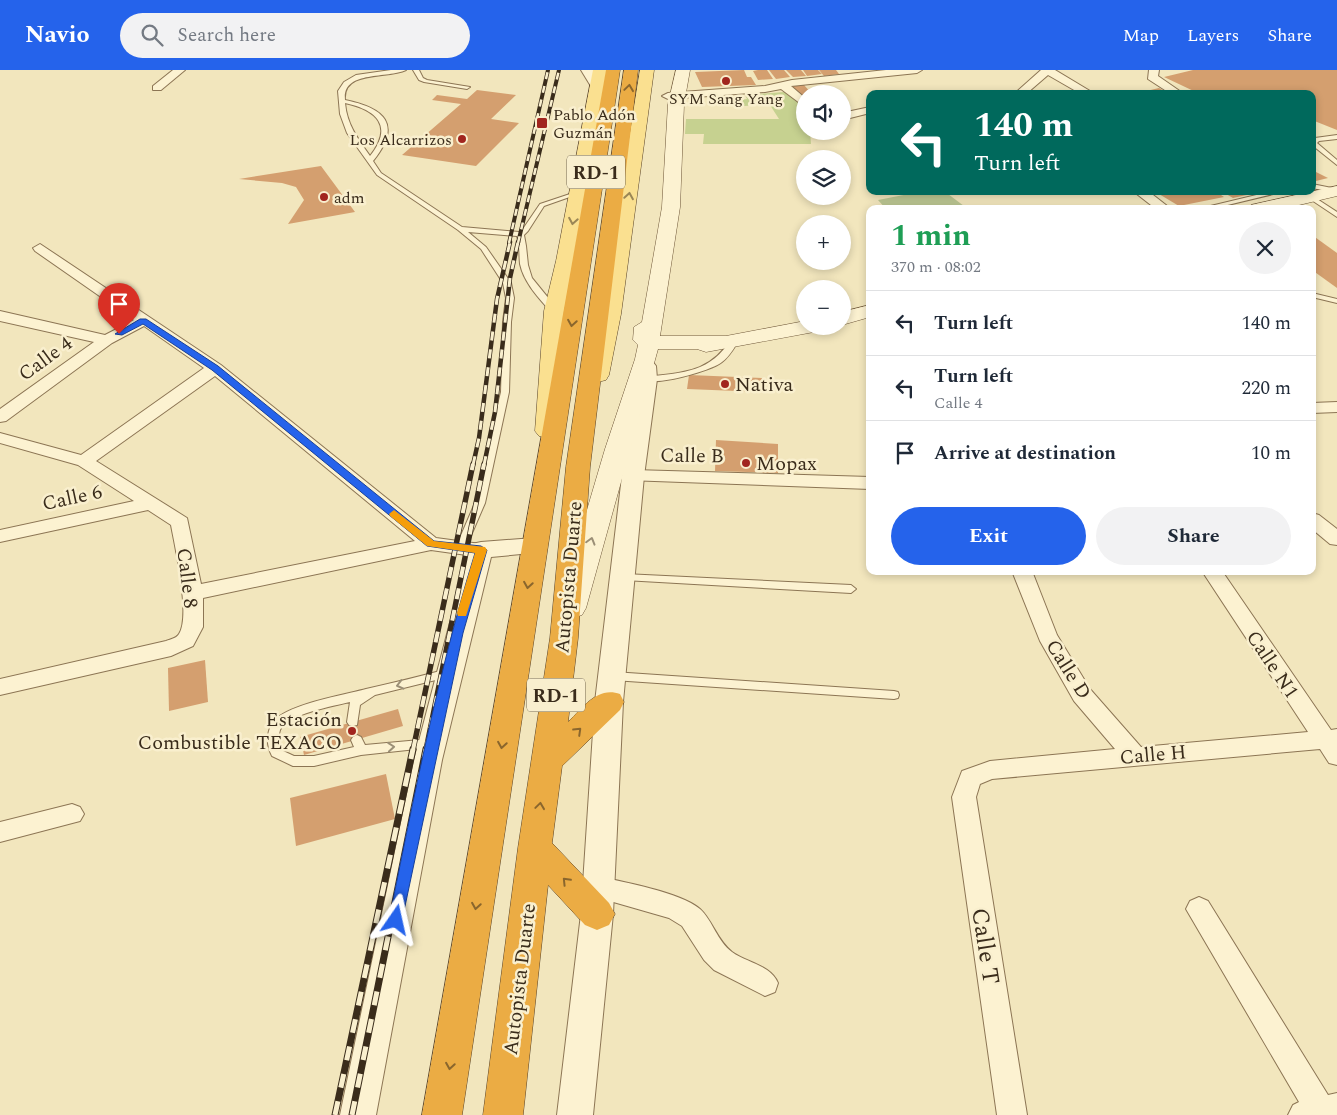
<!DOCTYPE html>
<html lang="en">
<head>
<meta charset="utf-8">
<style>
  body { margin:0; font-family:Spectral,serif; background:#f2f2f3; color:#1f2937; height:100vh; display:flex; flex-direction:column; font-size:19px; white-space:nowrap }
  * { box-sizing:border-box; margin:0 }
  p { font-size:16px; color:#747a83 }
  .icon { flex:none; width:28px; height:28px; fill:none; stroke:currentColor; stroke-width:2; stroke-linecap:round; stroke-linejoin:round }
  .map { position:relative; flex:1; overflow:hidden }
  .drawer { position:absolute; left:866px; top:135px; width:450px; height:370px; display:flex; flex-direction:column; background:#fff; border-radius:10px; box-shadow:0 2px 8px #0003 }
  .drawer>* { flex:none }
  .banner { position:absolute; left:866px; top:20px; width:450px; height:105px; border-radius:10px; box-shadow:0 2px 8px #0003; background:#00695c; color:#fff; overflow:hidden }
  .buttons { position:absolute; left:796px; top:15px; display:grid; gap:10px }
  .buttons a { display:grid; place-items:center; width:55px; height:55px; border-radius:50%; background:#fff; box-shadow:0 2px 8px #0003; font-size:25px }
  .pin { position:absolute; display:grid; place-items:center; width:42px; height:42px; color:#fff; margin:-51px -21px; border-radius:50% 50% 50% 0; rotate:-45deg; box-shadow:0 0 5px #0007 }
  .pin .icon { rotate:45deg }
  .me { position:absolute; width:55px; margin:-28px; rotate:11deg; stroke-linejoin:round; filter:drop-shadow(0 0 4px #0008) }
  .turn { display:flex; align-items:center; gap:18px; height:105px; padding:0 25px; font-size:22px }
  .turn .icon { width:65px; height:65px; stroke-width:2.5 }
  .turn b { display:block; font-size:35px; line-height:42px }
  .round { display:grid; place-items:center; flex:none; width:52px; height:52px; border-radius:26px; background:#f2f2f3 }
  .overview { display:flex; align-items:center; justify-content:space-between; height:85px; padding:0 25px }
  h1 { font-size:30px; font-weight:700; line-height:38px; color:#1e9e55 }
  .action { display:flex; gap:10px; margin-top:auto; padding:10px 25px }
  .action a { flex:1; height:58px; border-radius:30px; background:#2563eb; color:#fff; font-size:20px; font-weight:700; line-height:58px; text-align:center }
  .action a+a { background:#f2f2f3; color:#1f2937 }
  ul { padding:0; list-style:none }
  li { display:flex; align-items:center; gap:15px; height:65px; padding:0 25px; border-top:1px solid #e0e1e3 }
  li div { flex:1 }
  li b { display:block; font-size:19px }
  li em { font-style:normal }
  header { display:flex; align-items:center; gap:30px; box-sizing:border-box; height:70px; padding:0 25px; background:#2563eb; color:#fff }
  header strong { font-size:24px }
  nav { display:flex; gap:28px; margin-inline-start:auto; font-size:18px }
  .search { width:350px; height:45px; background:#f2f2f3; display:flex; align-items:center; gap:12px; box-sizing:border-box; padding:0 18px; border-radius:28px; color:#747a83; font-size:19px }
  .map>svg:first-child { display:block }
</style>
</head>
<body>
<header>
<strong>Navio</strong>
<div class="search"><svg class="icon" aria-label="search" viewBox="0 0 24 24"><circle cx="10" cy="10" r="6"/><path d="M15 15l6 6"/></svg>Search here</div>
<nav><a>Map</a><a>Layers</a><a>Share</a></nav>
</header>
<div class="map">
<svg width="1337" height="1045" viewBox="0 0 1337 1045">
  <rect width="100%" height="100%" fill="#f2e6bd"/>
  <polygon fill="#c6d190" points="784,22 796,28 805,37 805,61 810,61 811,74 703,74 704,64 685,64 686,49 779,49 770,35 743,36 740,30 747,29 745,25"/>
  <polygon fill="#bbc591" points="924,121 944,121 968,139 886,139 878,130"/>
  <g fill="#d49f6f">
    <polygon points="744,0 747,7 751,7 756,15 702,17 695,2"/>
    <polygon points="758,0 767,0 773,9 758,10 753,1"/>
    <polygon points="769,0 784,0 790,7 776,9"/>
    <polygon points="786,0 801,0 806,6 793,7"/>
    <polygon points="803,0 818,0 822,4 807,6"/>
    <polygon points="819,0 836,0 839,4 824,6"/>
    <polygon points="1193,0 1337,0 1337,60 1312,50 1312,24 1200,24 1164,7"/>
    <polygon points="804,15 812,24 805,24 805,27 802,27 791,16"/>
    <polygon points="1159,18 1169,24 1138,24 1138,23"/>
    <polygon points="477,20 516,25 491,49 519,53 476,96 402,85 461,34 432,30 437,25 467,29"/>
    <polygon points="321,96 355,142 288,154 304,130 296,117 282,113 239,109"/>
    <polygon points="1312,100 1328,108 1312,112"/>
    <polygon points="1171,121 1215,121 1224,127 1179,136 1159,124"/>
    <polygon points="1221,121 1260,121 1260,122 1233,128"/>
    <polygon points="1312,165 1337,183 1337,218 1312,200"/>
    <polygon points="689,305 762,308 762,322 687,319"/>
    <polygon points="716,370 778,374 778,403 715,401"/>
    <polygon points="205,590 208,632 169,641 168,598"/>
    <polygon points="398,639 403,656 304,685 300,667"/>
    <polygon points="386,704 395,749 296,776 290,728"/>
  </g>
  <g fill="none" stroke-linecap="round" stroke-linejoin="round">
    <defs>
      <g id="service">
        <path d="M391 0H406C387 9 342 0 345 30 384 38 403 54 373 91L381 103 462 157 519 162 523 159 540 134 576 122 581 123 544 136 528 161 524 165 526 176 528 195 532 208 558 240 557 242H551C539 228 524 213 520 194 519 185 520 175 517 166L468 162 486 177 511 213 514 228 511 252 509 322 485 433 466 477 461 480 456 477 475 433 501 322 503 252 506 228 503 213 481 179 458 160 377 105 347 63 340 44 338 21 344 12 356 5ZM345 33C377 40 394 56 370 86 358 69 347 55 345 33Z"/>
        <polygon points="413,0 419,0 423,8 427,10 470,17 467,19 424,12 419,10"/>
        <polygon points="1337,65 1337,69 1319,71 1317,73 1337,90 1337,95 1312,75 1312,71 1315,68"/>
        <polygon points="1312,114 1337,119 1337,123 1312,118"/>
        <polygon points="1273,121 1286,121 1211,139 1198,139"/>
        <polygon points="1310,127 1314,127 1337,142 1337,147 1310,129"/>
        <polygon points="1312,223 1337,229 1337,233 1312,227"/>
        <path d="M732 268H738L739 270C734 278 730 286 722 292 711 301 654 317 643 309L647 307C685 302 710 303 732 268Z"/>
        <polygon points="624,504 851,515 856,519 851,523 624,510 619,507"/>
        <path d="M448 599 452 600 453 603 452 606 375 625 360 635 357 655 353 656 349 655 347 652 350 632C334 636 287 644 280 660 278 666 279 674 281 680L294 686H314L354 677 351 670 353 667 357 665 361 667 365 675 431 669 435 671 437 674 435 677 361 685 314 696H293L272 686C266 675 266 660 275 650 290 634 343 625 366 619 393 613 421 606 448 599Z"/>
        <polygon points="613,602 894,621 898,622 899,625 898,628 894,629 613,610 609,609 608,606 609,603"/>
      </g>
      <g id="minor">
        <polygon points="173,0 185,0 161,20 153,20 153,16"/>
        <polygon points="886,0 922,0 917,3 791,16 805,28 805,37 781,19 765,22 668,29 662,26 668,23 765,16 792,10"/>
        <polygon points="1041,0 1055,0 1095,24 1081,24 1048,5 1026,24 1014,24"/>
        <polygon points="1149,0 1159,0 1158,6 1184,24 1171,24 1148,9"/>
        <polygon points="870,37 870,43 842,50 842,43"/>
        <polygon points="1133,121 1148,121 1171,139 1156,139"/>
        <path d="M40 174 221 295 436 468 488 475 491 480 488 485 481 487 431 480 203 528V557L193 576 171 586 0 625V609L166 571C171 569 177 568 179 564 191 546 175 477 171 455L148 440 0 472V460L134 431 78 395 0 373V363L81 385 204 298 144 256 112 273 6 351 0 352V339L94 272 0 251V241L105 265 134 250 35 181 33 178ZM215 306 415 471 201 514 187 448 96 391Z"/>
        <polygon points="1337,332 1337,342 1312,343 1312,333"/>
        <polygon points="633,400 870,407 870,419 627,410 624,406 627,402"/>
        <polygon points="1312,443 1319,445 1337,459 1337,475 1330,474 1312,459"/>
        <polygon points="1012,501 1032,501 1057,565 1090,619 1141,677 1308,662 1202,501 1222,501 1331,660 1337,659 1337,695 1329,693 1320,679 992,709 980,714 976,727 1027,1045 997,1045 952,727 962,701 990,691 1115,679 1074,631 1040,571"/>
        <polygon points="72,734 80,737 84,744 80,751 0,772 0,752"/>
        <path d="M598 806C625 813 680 822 700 839 713 851 717 871 732 882 747 893 771 895 778 913L775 922 765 926 714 900 704 890 682 856 669 848 589 825 585 817 589 809Z"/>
        <polygon points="1199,827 1208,831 1328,1025 1337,1023 1337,1045 1288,1045 1293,1035 1299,1032 1186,839 1190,831"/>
      </g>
      <g id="tertiary">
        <polygon points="581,0 595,0 604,15 602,18 592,18"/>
        <polygon points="646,290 653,292 656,296 657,309 644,406 623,632 613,844 593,1045 557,1045 581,844 595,632 622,406 637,309 636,296 639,292"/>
        <polygon points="534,468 542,470 546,476 542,482 491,487 442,690 376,1045 340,1045 414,690 469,480 472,474 481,472"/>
      </g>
      <g id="secondary">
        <polygon points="676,0 690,0 684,34 680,137 660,266 726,266 805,251 805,256 824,256 821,260 814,262 706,282 697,279 658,279 586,538 582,545 572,548 562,545 558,538 605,379 635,289 638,275 633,270 634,257 642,252 662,137 668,34"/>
        <polygon points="1337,116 1337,126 1282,139 1248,139 1251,135"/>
        <polygon points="870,235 870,247 842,255 842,242"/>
      </g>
      <g id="primary">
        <polygon points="593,0 607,0 576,191 564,241 559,361 555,366 547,368 539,366 535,361 544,241 556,191"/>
        <polygon points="640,0 654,0 621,244 609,305 606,310 598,312 590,310 587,305 601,244"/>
      </g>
      <g id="motorway">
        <polygon points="606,0 620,0 462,1045 422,1045"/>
        <path d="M624 0H638L590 397 578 568 568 652C583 638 597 616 620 624L624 632 620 640 562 696 552 773 609 833 615 844 609 855 597 860 585 855 548 815 523 1045H483L518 778 550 568 566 397Z"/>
      </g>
    </defs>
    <use href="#service" stroke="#8c7554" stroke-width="2"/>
    <use href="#minor" stroke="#8c7554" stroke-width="2"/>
    <use href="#tertiary" stroke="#8c7554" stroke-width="2"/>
    <use href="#secondary" stroke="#6e5638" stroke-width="1"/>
    <use href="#primary" stroke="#594329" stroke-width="1"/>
    <use href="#motorway" stroke="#594329" stroke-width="1"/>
    <use href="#service" fill="#fcf2d1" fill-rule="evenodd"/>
    <use href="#minor" fill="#fcf2d1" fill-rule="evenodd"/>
    <use href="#tertiary" fill="#fcf2d1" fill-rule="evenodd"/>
    <use href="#secondary" fill="#fcf2d1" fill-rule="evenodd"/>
    <use href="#primary" fill="#fae090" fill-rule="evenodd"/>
    <use href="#motorway" fill="#ebac44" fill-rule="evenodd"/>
    <defs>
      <g id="rail-far3">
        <polyline points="509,173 548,0"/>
        <polyline points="518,173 559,0"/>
      </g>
      <g id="rail-far2">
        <polyline points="473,395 479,368 497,229 510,172"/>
        <polyline points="484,395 495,342 510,208 518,172"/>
      </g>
      <g id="rail-far1">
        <polyline points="413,680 473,394"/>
        <polyline points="426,680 484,394"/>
      </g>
      <g id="rail">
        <polyline points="335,1045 413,679"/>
        <polyline points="352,1045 426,679"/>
      </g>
    </defs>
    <use href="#rail-far3" stroke="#3a2c1b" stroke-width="4"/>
    <use href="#rail-far2" stroke="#3a2c1b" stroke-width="4.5"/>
    <use href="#rail-far1" stroke="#3a2c1b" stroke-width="5.5"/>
    <use href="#rail" stroke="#3a2c1b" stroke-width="7"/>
    <use href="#rail-far3" stroke="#f9efce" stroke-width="2.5" stroke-dasharray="7" stroke-linecap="butt"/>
    <use href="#rail-far2" stroke="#f9efce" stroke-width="3" stroke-dasharray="9" stroke-linecap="butt"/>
    <use href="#rail-far1" stroke="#f9efce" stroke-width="4" stroke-dasharray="11" stroke-linecap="butt"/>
    <use href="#rail" stroke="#f9efce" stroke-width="5" stroke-dasharray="14" stroke-linecap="butt"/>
  </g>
  <defs><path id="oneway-chevron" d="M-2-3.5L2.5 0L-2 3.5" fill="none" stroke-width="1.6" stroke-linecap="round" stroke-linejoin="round" transform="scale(1.25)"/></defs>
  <g stroke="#8a662d">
    <use href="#oneway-chevron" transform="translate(629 18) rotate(-82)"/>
    <use href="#oneway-chevron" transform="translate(572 253) rotate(99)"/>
    <use href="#oneway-chevron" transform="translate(528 515) rotate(99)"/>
    <use href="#oneway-chevron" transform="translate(578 661) rotate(-44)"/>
    <use href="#oneway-chevron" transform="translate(502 675) rotate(99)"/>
    <use href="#oneway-chevron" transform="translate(540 736) rotate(-82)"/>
    <use href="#oneway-chevron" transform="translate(566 811) rotate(-134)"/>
    <use href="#oneway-chevron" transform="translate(476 836) rotate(99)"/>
    <use href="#oneway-chevron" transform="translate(450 996) rotate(99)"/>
  </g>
  <g stroke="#9a8656">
    <use href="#oneway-chevron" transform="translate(629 126) rotate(-81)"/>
    <use href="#oneway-chevron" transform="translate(573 151) rotate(100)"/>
  </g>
  <g stroke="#9b8f76">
    <use href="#oneway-chevron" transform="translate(591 471) rotate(-74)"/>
    <use href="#oneway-chevron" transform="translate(400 615) rotate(166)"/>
    <use href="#oneway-chevron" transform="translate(391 677) rotate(-5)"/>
  </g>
  <path fill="#2563eb" stroke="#184099" d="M140 249H146L218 296 434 471 481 476 487 480 463 563 401 855 396 857 391 855 389 850C414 726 438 603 475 483L427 476 212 300 143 254 122 265 115 264Z"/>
  <polygon fill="#f59e0b" points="394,440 434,471 485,477 487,480 466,546 458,546 457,543 475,483 427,476 390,446 389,444"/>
  <g fill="#a1251e" stroke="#f9efce" stroke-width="2">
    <circle cx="726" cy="11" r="5"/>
    <rect x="536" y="47" width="12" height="12" rx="2.5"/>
    <circle cx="462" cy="69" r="5"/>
    <circle cx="324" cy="127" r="5"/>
    <circle cx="725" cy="314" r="5"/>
    <circle cx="746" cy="393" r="5"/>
    <circle cx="352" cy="661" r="5"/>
  </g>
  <g text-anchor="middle" stroke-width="5" stroke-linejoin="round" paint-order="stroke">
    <g font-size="16" fill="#3a2c1b" stroke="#f9efce" text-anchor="start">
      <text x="726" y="34" text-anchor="middle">SYM Sang Yang</text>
      <text x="553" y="50">Pablo Adón<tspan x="553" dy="18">Guzmán</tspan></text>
      <text x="452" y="75" text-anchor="end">Los Alcarrizos</text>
      <text x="334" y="133">adm</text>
    </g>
    <g fill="#f9efce" stroke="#736651" stroke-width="1">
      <rect x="567" y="85.5" width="58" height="33" rx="4"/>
      <rect x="527" y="608.5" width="58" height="33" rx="4"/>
    </g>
    <g font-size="19" font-weight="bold" fill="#3a2c1b">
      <text x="596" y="109">RD-1</text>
      <text x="556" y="632">RD-1</text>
    </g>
    <g font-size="20" fill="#3a2c1b" stroke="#f9efce">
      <text transform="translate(45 288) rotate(-36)" y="7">Calle 4</text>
      <text transform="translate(692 385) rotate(1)" y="7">Calle B</text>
      <text transform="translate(72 427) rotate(-12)" y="7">Calle 6</text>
      <text transform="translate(568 507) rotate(-85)" y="7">Autopista Duarte</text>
      <text transform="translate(188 508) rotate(83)" y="7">Calle 8</text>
      <text transform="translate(1273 594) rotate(56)" y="7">Calle N1</text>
      <text transform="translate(1069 599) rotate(58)" y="7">Calle D</text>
      <text transform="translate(1153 684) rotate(-5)" y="7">Calle H</text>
      <text transform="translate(519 909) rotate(-83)" y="7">Autopista Duarte</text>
    </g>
    <g font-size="20" fill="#3a2c1b" stroke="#f9efce" text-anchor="start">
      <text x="735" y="321">Nativa</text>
      <text x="756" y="400">Mopax</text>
      <text x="342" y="656" text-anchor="end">Estación<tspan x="342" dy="23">Combustible TEXACO</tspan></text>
    </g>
    <g font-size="24" fill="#3a2c1b" stroke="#f9efce">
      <text transform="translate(986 876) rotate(81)" y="8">Calle T</text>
    </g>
  </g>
</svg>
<div class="buttons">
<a><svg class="icon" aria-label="sound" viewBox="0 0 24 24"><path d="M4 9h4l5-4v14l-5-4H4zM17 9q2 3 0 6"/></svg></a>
<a><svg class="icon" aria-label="layers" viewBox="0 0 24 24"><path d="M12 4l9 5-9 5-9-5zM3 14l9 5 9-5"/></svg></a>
<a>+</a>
<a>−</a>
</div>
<div class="pin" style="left:119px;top:264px;background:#d93025"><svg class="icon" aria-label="arrive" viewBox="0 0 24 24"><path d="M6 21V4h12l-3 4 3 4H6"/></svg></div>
<svg class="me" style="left:396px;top:850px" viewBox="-20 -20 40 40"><path d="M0-17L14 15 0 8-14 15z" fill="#2563eb" stroke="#fff" stroke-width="4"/></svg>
<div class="banner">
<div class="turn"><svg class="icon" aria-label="left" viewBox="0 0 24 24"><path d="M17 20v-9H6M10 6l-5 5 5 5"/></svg><div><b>140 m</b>Turn left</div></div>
</div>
<section class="drawer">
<div class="overview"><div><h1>1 min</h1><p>370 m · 08:02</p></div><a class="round"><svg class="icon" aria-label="close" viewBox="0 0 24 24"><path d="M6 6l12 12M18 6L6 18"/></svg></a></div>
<ul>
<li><svg class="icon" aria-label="left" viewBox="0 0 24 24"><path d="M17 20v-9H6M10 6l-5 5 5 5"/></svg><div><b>Turn left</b></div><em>140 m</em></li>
<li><svg class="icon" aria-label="left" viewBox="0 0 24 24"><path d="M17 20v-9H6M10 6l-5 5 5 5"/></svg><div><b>Turn left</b><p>Calle 4</p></div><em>220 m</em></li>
<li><svg class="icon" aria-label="arrive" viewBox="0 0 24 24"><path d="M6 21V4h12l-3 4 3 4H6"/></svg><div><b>Arrive at destination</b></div><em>10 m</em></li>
</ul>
<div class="action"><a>Exit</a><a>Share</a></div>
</section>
</div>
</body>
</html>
